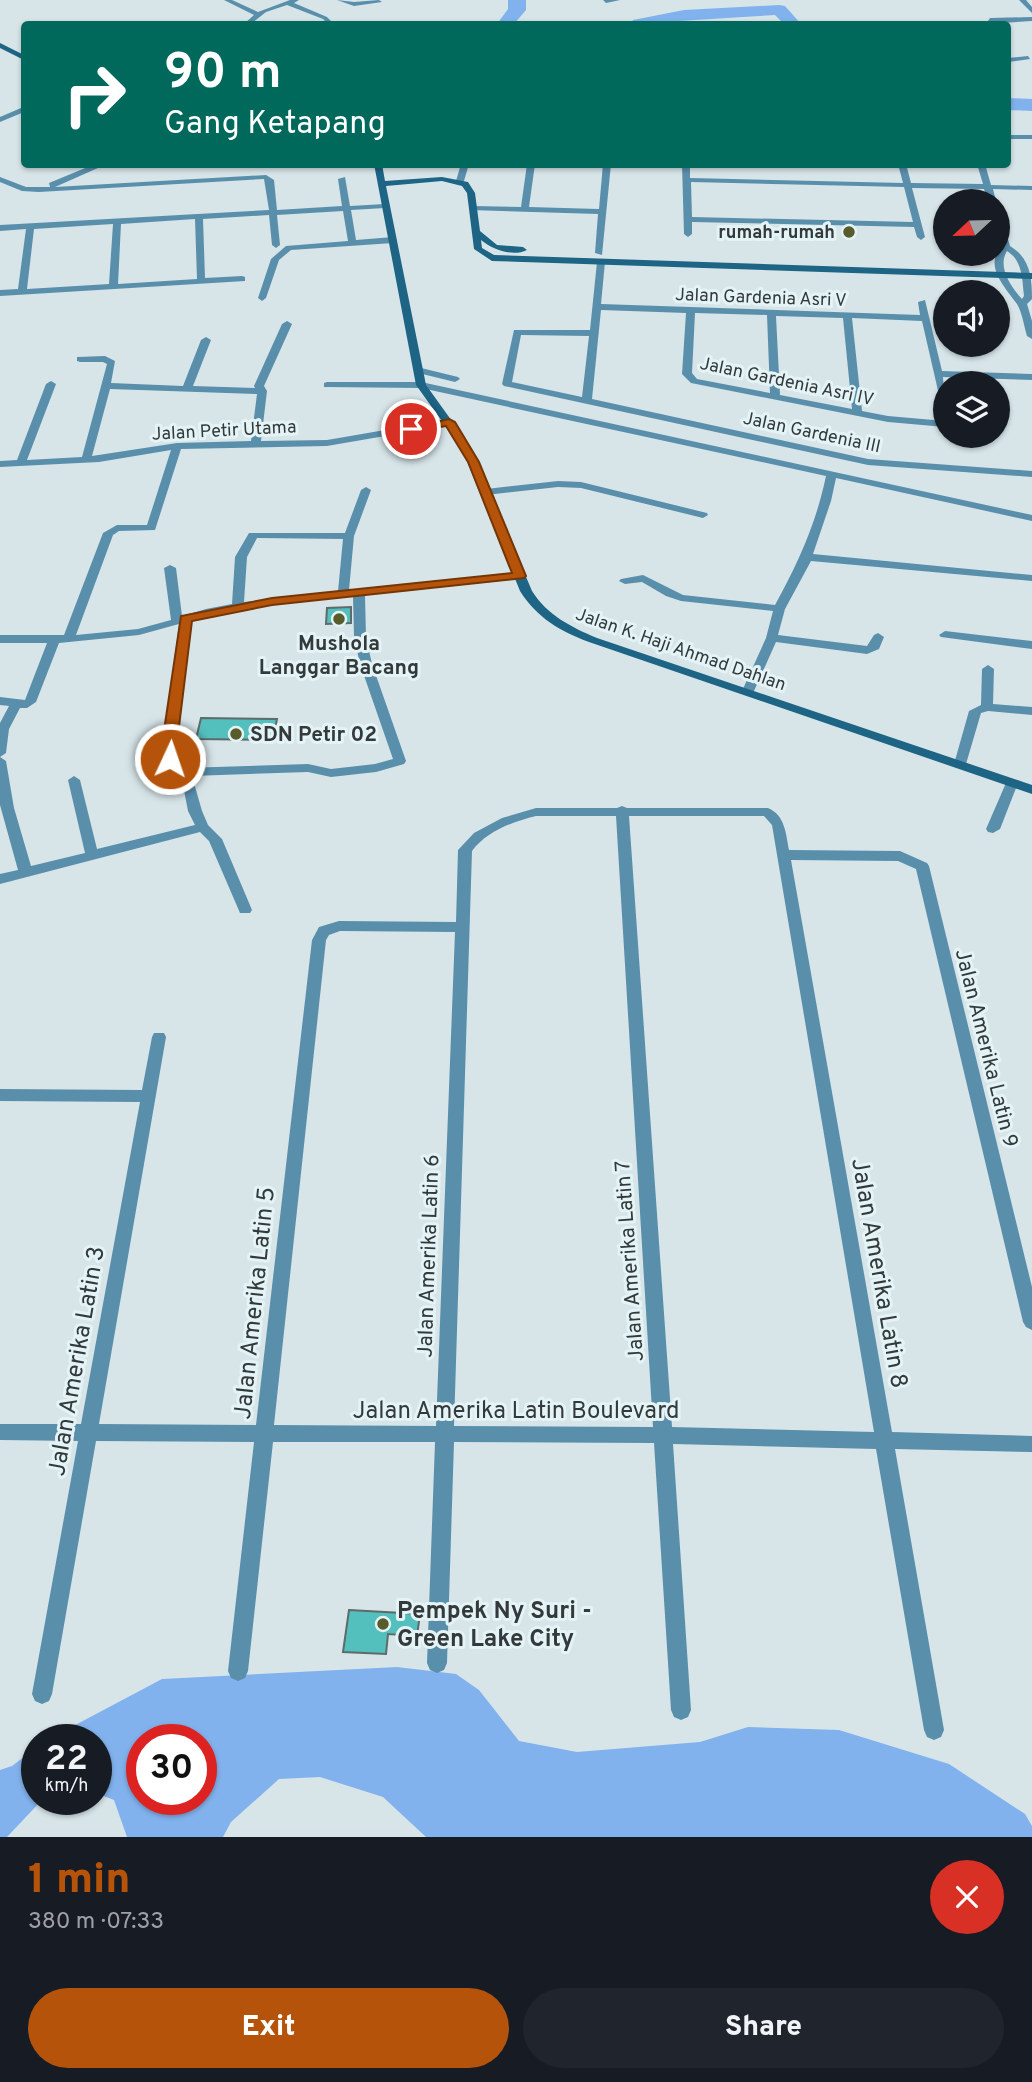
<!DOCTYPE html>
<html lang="en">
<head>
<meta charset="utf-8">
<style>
  body { margin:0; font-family:Overpass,sans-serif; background:#20242c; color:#f1f3f6; height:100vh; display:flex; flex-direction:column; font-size:26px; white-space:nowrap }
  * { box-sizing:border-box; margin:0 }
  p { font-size:23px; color:#9ea1a6 }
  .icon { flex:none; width:38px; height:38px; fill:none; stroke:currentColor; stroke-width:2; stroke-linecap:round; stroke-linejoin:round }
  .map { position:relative; height:1837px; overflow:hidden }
  .details { display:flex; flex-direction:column; background:#171b24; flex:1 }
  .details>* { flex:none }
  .guide { position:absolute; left:21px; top:21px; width:990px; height:147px; border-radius:7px; box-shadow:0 2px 5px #0004; background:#00695c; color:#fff; overflow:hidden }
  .needle { width:46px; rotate:248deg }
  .tools { position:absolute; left:933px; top:189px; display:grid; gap:14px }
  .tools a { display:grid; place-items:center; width:77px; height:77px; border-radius:50%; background:#171b24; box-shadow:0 2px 5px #0004; font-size:35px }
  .speed { position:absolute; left:21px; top:1724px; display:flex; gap:14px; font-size:35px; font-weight:700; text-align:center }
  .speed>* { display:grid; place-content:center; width:91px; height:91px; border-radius:50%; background:#171b24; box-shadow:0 2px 5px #0004; line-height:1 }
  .speed small { font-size:18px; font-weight:400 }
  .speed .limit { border:10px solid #d22; background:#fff; color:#111 }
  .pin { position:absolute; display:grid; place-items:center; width:60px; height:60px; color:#fff; margin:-30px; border:4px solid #fff; border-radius:50%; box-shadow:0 2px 7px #0007 }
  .me { position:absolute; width:77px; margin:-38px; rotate:3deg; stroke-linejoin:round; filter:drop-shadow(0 0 5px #0008) }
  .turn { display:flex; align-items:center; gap:24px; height:147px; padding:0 28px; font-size:32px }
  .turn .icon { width:91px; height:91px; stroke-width:2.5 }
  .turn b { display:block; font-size:49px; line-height:60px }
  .round { display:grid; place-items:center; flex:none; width:74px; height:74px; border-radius:37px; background:#20242c }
  .head { display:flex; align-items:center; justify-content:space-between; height:119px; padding:0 28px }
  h1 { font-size:42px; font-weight:800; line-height:52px; color:#b45309 }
  .cta { display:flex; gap:14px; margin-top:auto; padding:14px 28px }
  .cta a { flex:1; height:80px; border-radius:42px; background:#b45309; color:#fff; font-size:28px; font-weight:800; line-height:80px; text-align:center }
  .cta a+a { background:#20242c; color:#f1f3f6 }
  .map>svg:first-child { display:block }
</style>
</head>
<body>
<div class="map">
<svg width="1032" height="1837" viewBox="0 0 1032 1837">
  <rect width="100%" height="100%" fill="#d7e5e9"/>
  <g fill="#82b2ed" fill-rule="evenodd">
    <path d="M397 1667 456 1674 479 1690 519 1741 577 1752 700 1742 748 1727 839 1730 949 1764 1025 1814 1032 1826V1837H426L383 1797 320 1777 279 1779 231 1822 223 1837H127L114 1800 96 1793V1740H47L162 1679ZM142 1740H201V1799H142Z"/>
    <polygon points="37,1747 37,1799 51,1799 41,1801 7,1837 0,1837 0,1770 12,1766"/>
  </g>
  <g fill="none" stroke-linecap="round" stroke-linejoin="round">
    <g fill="#82b2ed" fill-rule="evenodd">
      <polygon points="508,0 526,0 526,10 514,24 497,24 508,9"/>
      <polygon points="779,5 785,6 801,24 784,24 775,15 630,24 633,20 684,10"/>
      <polygon points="1008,98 1032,99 1032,111 1008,110"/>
    </g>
  </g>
  <g fill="#53c0be" stroke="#5d6b6a" stroke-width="2">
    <polygon points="351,607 351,623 326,624 327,608"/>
    <polygon points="201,718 277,719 273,740 196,739"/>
    <polygon points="349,1610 420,1614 417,1636 388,1634 386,1654 343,1652"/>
  </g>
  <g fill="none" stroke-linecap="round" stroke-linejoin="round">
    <g fill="#5a8fac" fill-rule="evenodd">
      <polygon points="224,0 232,0 258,12 290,0 299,0 294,3 327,17 334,24 328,24 323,19 287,5 266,12 251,24 244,24 254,15"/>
      <polygon points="337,0 354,2 379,0 382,2 354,6"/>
      <polygon points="603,0 620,0 606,3"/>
      <polygon points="1019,0 1026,0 1032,7 1032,13"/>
      <polygon points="1032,17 1032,21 986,24 990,18"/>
      <polygon points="1028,56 1030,59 1008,62 1008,58"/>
      <polygon points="21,108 24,108 24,112 0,122 0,117"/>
      <rect x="1008" y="135" width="24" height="4"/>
      <path d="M95 164H107L55 187 266 175 274 180 277 210 342 206 338 179 345 177 350 206 385 204 389 206 385 208 351 210 356 240 393 237 397 240 393 243 291 250 279 260 266 298 262 301 258 298 271 259 286 246 348 241 343 211 277 215 280 245 276 248 272 245 269 215 203 219 205 278 242 276 245 277V281L0 296V290L18 289 26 229 0 231V225L269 210 264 179 39 192 22 191 0 182V177L26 187H50L49 183ZM195 219 197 279 118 284 121 224ZM113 224 109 284 27 289 34 229Z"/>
      <polygon points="461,164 469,164 464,181 460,183 456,181"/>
      <polygon points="527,164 535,164 529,207 599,209 603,164 611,164 602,255 595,253 598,214 470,210 470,206 473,206 521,207"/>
      <path d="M682 164H690V178L903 183 898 164H906L911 183 983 184 977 164H985L991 185 1032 186V190L993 189 996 201H988L984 189 912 188 925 237 921 240 917 237 914 227 692 222V234L688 237 684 234ZM691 182 904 187 913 222 692 217Z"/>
      <path d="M998 217 1002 219 1010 246C1030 258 1032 277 1032 299L1027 304 1032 321V339L1027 336C1024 326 1022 312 1017 304 1005 287 983 265 1002 247L998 232ZM1007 251C1023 261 1022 279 1024 296L1022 299C1011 287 997 267 1007 251Z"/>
      <path d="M601 259 605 262 601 304 920 315 918 302 925 300 942 371 1032 374V380L943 377 945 409 942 408 922 321 852 318 862 411 888 416 945 421V427L888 422 691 383 682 374 686 313 601 310 592 399 868 459 1032 471V477L868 465 504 386 502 384 514 330H590L597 262ZM695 313 767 315 770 393 697 379 692 373ZM776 316 843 318 852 409 780 395ZM521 335 589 336 582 397 512 382Z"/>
      <path d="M287 321 292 324 264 386 267 391 261 441 327 440 449 419 454 422 449 425 327 446 181 449 155 530 119 531 113 535 76 635 138 629 171 620 164 568 170 565 176 568 182 616 206 609 232 604 235 557 249 533H345L361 490 366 487 371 490 354 536 349 590 519 573 525 576 519 579 365 595 366 637 372 664 406 761 404 764 376 772 331 777 308 772 192 776 202 811 208 825 222 839 252 910 250 913H240L209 841 200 832 0 884V874L18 870 0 805V723L9 706 0 705V697L25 700 47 643H0V635H64L103 533 117 525H147L171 450 99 462 0 467V461L17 460 46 384 51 381 56 384 27 460 82 457 107 364 103 362H80L77 361V357L105 356 115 361 111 383 183 386 201 340 206 337 211 340 193 386 255 388 254 386 282 324ZM110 389 257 394 251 441 177 443 92 456ZM257 538 343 539 338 591 244 602 247 557ZM353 596 354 637 360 664 393 759 375 764 331 769 308 764 184 768 174 751 192 621C243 604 300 602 353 596ZM179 624 162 751 171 770 182 780 188 811 195 825 97 849 80 780 74 776 68 780 85 853 31 866 14 808 6 761 0 757 6 753 9 729 20 708H27L36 702 59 643 139 635Z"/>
      <polygon points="417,367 458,377 460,379 455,382 414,372 414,368"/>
      <path d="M327 382H421L1032 515V521L836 478 831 501 813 554 1032 575V581L811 561 785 609 778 635 867 646 874 635 878 633 884 637 879 649 867 654 776 642 754 691 752 694H744L742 691 766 638 773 611 681 601 666 596 642 582 625 584 619 581 621 579 643 575 683 595 775 605C798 563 816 524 826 476L421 388 324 387V383Z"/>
      <polygon points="558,481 581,482 707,513 708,515 703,518 581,488 558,487 486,495 481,492 486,489"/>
      <polygon points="945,631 1032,641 1032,649 941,637 939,635"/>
      <polygon points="988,665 994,669 993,704 1032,707 1032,715 988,711 981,713 966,764 965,767 955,767 954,764 969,711 981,705 982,669"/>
      <polygon points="1012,779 1018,783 1000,829 993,833 988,832 986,829 1006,783"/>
      <path d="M622 806 627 808H768C785 815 786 834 789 850L900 851 927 863 929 866 1032 1287V1330L1026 1327 1023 1322 916 869 898 861 791 860 892 1432 1032 1436V1452L895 1449 944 1730 941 1737 934 1740 927 1737 924 1730 876 1449 673 1444 691 1710 688 1717 681 1720 674 1717 671 1710 654 1443 454 1442 447 1663 444 1670 437 1673 430 1670 427 1663 435 1442H273L248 1671 245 1678 238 1681 231 1678 228 1671 254 1442 96 1441 52 1694 49 1701 42 1704 35 1701 32 1694 78 1441 0 1440V1424H81L140 1102 0 1101V1089L142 1090 152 1037 154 1033H164L166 1037 99 1424 256 1425 312 940 319 927 339 921 456 922 458 850 474 833 502 818 536 808H617ZM536 816H616L653 1427 454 1426 472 851C487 831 512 822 536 816ZM629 816H764L772 825 874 1432 672 1427ZM340 931 455 932 436 1426 274 1425 326 940 329 935Z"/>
    </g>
    <g fill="#1d6485" fill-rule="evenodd">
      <polygon points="0,43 24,55 24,60 0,48"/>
      <path d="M374 164H382L385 181 442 177 468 182 475 193 480 231 497 245 523 247 527 250C513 257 493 250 481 240L482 248 494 255 1032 273V279L492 261 474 249 467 193 462 186 442 181 386 186 426 385 472 449 532 591C547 615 571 627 597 638L1032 785V794L589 642C560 631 537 618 520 591L462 449 416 385Z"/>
    </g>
  </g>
  <polygon fill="#b45309" stroke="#753606" stroke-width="2" points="449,419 455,422 479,462 526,576 524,578 272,605 192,621 176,751 177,759 170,764 165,763 161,751 181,616 272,598 512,573 468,462 446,426 411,432 406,429"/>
  <g fill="#575c2a" stroke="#e4f3f6" stroke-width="2.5">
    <circle cx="849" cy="232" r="7"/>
    <circle cx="339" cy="619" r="7"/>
    <circle cx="236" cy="734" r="7"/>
    <circle cx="383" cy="1624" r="7"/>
  </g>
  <g text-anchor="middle" stroke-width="6" stroke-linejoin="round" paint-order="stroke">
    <g font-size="18" font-weight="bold" fill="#343a3b" stroke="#e4f3f6" text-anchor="end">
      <text x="835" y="238">rumah-rumah</text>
    </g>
    <g font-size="18" fill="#343a3b" stroke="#e4f3f6">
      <text transform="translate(761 297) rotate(2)" y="6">Jalan Gardenia Asri V</text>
      <text transform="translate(787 381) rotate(12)" y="6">Jalan Gardenia Asri IV</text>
      <text transform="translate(224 430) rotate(-3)" y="6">Jalan Petir Utama</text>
      <text transform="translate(812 432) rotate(12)" y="6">Jalan Gardenia III</text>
      <text transform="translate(681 649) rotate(19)" y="6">Jalan K. Haji Ahmad Dahlan</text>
    </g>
    <g font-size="21" font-weight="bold" fill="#343a3b" stroke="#e4f3f6">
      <text x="339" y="650">Mushola<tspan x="339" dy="24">Langgar Bacang</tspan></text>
      <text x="250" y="741" text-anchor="start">SDN Petir 02</text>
    </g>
    <g font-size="21" fill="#343a3b" stroke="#e4f3f6">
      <text transform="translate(987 1048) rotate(76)" y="7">Jalan Amerika Latin 9</text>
      <text transform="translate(428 1256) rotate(-88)" y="7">Jalan Amerika Latin 6</text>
      <text transform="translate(629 1261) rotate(-94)" y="7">Jalan Amerika Latin 7</text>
    </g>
    <g font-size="24" fill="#343a3b" stroke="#e4f3f6">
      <text transform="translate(880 1273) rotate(80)" y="8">Jalan Amerika Latin 8</text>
      <text transform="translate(254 1303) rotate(-84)" y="8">Jalan Amerika Latin 5</text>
      <text transform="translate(76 1361) rotate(-80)" y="8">Jalan Amerika Latin 3</text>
      <text x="516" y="1418">Jalan Amerika Latin Boulevard</text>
    </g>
    <g font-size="24" font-weight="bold" fill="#343a3b" stroke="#e4f3f6" text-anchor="start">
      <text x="397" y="1618">Pempek Ny Suri -<tspan x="397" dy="28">Green Lake City</tspan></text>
    </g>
  </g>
</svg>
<div class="tools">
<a><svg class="needle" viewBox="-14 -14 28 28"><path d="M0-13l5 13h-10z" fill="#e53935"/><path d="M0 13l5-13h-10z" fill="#9ea1a6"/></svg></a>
<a><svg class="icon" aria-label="sound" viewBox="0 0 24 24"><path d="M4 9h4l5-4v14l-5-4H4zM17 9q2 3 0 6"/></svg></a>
<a><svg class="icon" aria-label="layers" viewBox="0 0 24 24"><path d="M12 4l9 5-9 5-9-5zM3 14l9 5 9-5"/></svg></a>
</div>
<div class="speed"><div>22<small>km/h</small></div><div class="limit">30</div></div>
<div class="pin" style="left:411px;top:429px;background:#d93025"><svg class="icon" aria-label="arrive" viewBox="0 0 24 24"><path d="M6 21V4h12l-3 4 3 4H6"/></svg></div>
<svg class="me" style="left:170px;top:759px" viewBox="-20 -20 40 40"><circle r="17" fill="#b45309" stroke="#fff" stroke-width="3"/><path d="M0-11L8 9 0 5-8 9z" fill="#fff"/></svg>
<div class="guide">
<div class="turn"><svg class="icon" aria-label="right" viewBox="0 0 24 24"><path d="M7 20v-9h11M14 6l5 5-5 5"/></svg><div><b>90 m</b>Gang Ketapang</div></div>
</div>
</div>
<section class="details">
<div class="head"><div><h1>1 min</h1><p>380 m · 07:33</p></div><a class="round" style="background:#d93025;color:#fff"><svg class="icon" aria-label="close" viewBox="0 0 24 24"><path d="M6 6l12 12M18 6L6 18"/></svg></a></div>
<div class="cta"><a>Exit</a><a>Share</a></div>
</section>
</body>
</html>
